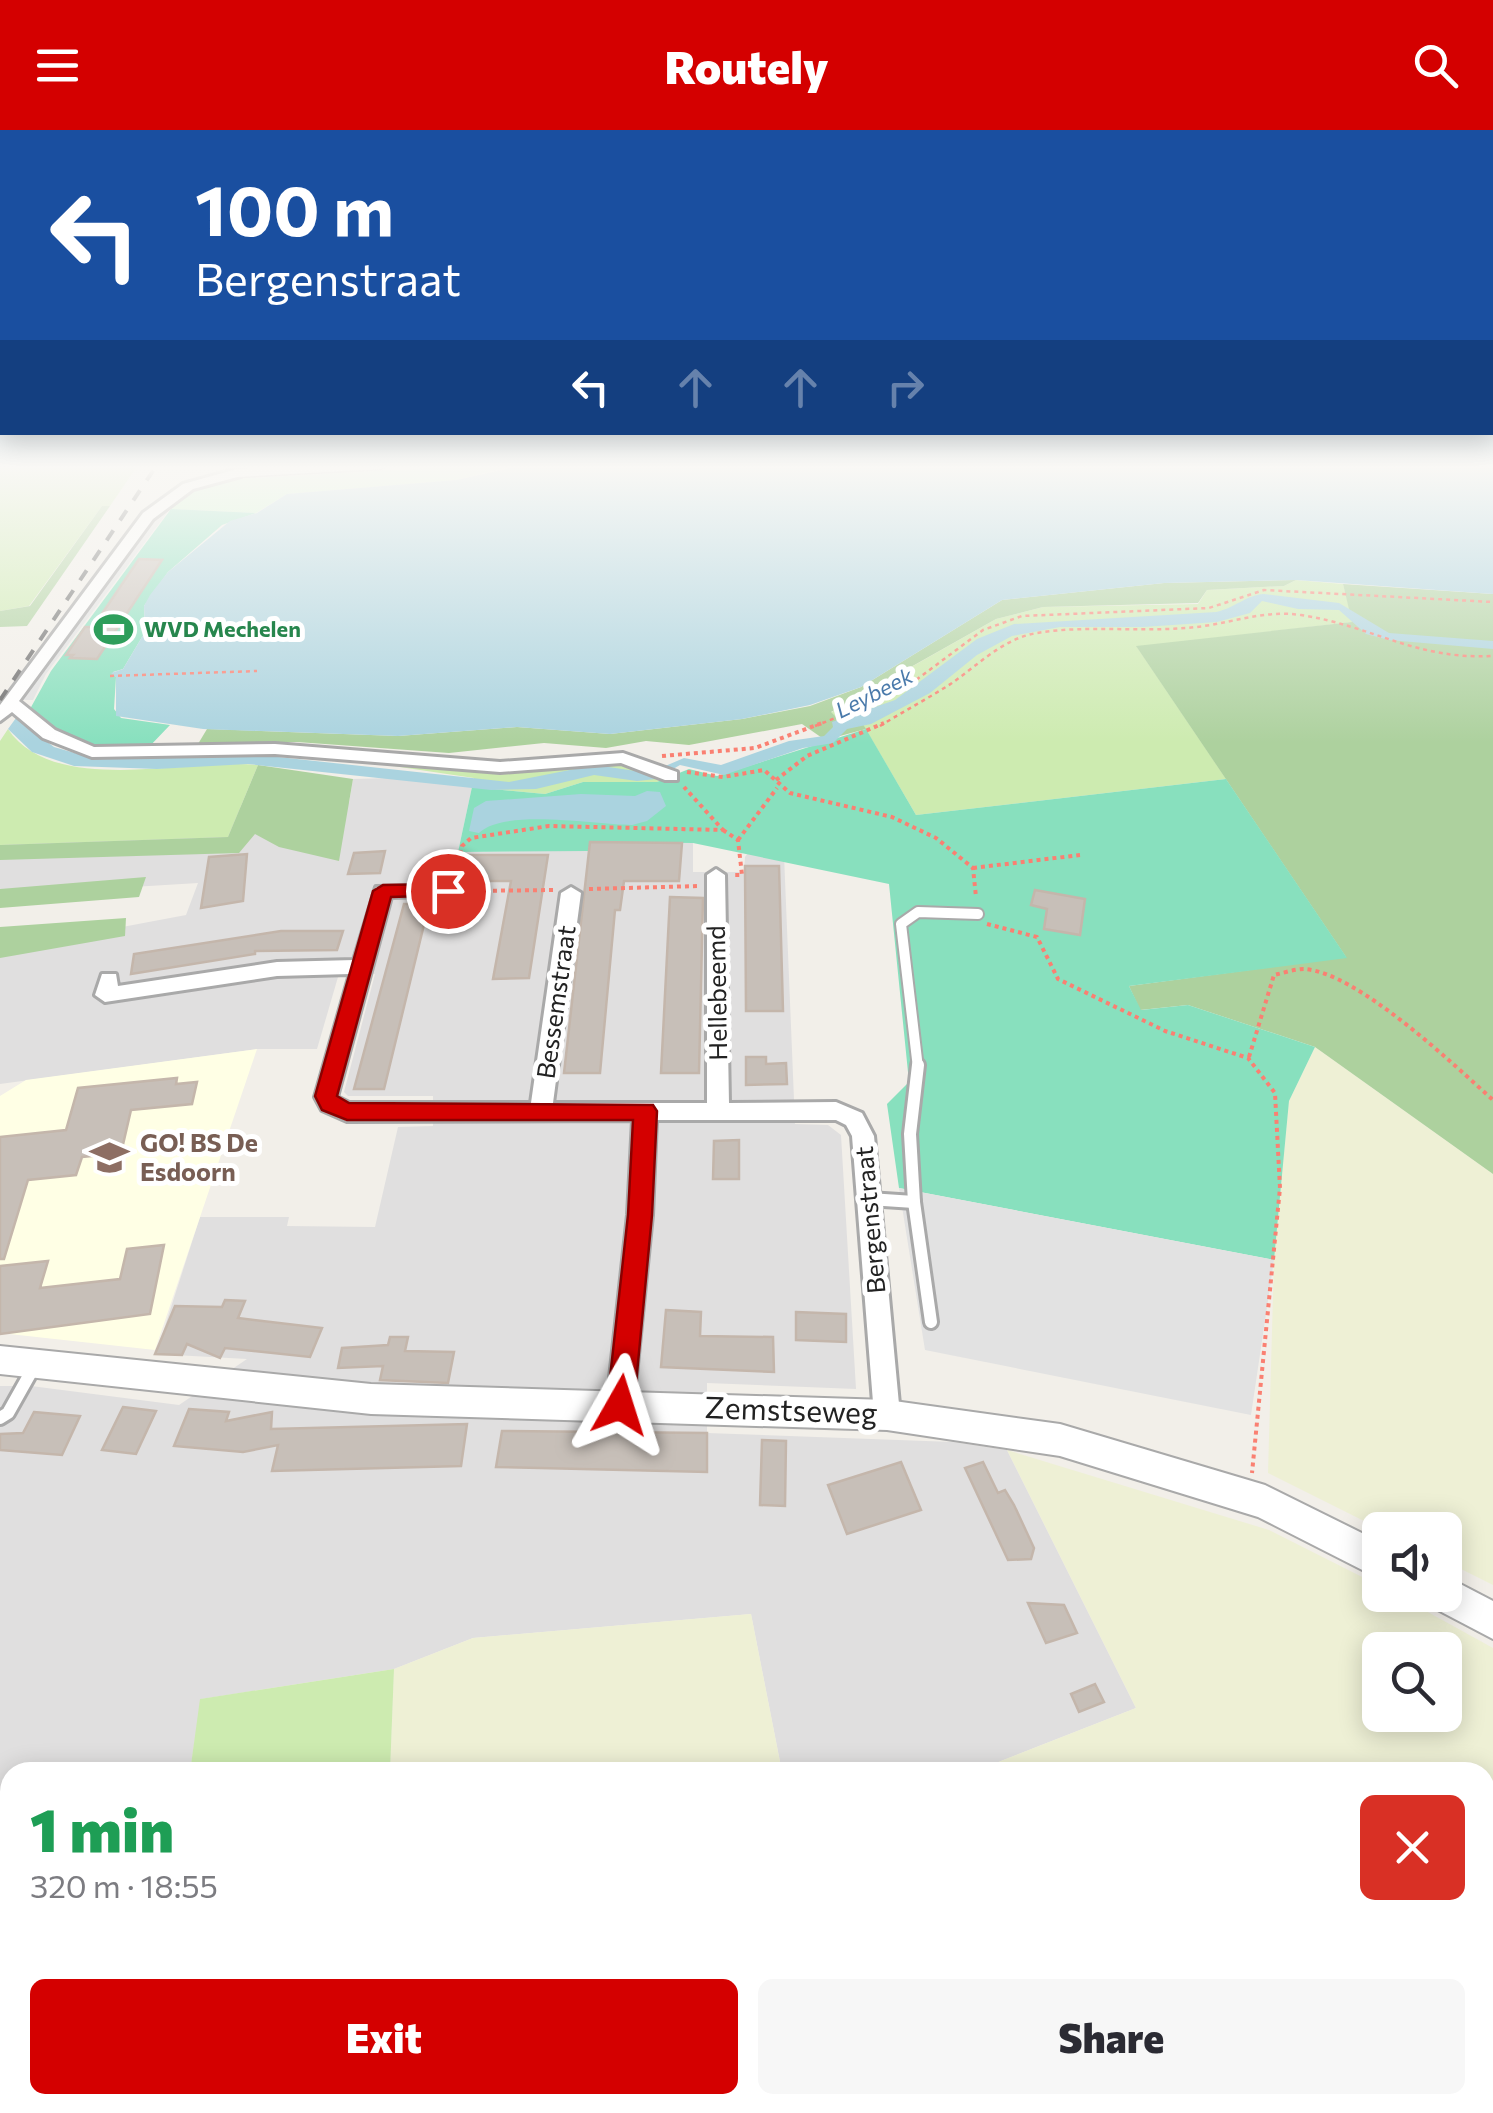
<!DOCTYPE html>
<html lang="en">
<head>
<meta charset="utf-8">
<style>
  body { margin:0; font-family:Commissioner,sans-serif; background:#f7f7f7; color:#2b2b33; height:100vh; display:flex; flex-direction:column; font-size:38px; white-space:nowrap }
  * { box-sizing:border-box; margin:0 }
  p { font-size:32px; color:#7c7c81 }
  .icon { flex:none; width:55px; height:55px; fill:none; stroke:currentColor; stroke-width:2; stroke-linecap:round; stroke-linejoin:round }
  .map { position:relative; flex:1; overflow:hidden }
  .details { position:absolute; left:0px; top:1632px; width:1495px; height:352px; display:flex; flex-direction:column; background:#fff; border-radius:30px 30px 0 0; box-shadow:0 5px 25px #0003 }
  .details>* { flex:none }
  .banner { position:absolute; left:0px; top:0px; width:1495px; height:305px; box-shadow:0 5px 25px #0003; background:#1a4fa0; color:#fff; overflow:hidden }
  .fabs { position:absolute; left:1362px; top:1382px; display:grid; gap:20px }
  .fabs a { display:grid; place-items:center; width:100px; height:100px; border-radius:15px; background:#fff; box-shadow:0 5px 25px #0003; font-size:50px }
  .pin { position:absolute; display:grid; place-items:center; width:85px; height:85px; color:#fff; margin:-42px; border:5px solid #fff; border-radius:50%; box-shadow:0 2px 10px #0007 }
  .me { position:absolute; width:110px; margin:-55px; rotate:6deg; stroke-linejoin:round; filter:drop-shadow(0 0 8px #0008) }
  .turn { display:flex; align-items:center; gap:35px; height:210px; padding:0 30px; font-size:45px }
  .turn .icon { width:130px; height:130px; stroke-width:2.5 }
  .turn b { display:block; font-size:70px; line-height:85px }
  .lanes { display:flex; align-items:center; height:95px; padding:0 30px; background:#0003; justify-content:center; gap:50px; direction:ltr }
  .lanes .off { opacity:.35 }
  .round { display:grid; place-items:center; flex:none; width:105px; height:105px; border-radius:15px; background:#f7f7f7 }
  .overview { display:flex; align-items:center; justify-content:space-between; height:170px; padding:0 30px }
  h1 { font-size:60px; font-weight:800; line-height:75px; color:#1e9e55 }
  .cta { display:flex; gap:20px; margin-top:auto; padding:20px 30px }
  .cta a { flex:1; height:115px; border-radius:15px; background:#d40000; color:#fff; font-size:40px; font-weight:800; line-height:115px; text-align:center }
  .cta a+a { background:#f7f7f7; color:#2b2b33 }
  header { display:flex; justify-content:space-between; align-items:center; height:130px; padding:0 30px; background:#d40000; color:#fff; font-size:45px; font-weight:800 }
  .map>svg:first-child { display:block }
</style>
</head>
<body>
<header><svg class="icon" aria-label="menu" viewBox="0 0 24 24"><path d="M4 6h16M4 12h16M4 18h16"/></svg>Routely<svg class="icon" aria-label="search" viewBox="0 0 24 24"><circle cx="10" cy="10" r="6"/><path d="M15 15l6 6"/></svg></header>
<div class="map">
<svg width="1493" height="1983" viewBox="0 0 1493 1983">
  <rect width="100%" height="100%" fill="#f2efe9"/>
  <polygon fill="#e0dfdf" points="390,648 472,657 458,722 588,720 590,712 693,713 693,742 744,742 745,727 753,716 784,725 795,994 828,995 841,1005 856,1259 707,1253 707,1303 953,1312 1007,1320 1136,1578 973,1642 782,1642 751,1484 473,1508 394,1539 201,1569 190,1642 10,1642 10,1711 0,1712 0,1256 31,1256 179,1275 247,1229 156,1224 200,1087 289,1087 287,1096 375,1097 398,997 433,996 433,966 348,966 344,962 375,844 338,847 317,919 257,919 0,954 0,820 186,785 198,753 0,765 0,715 263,674 349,673 353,649"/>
  <polygon fill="#ffffe5" points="257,919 155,1220 0,1203 0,966 26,950"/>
  <g fill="#eef0d5" fill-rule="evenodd">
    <polygon points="1315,917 1493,1044 1493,1455 1445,1431 1445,1400 1382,1400 1268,1343 1274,1130 1289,971"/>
    <path d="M1007 1320 1269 1400 1380 1456V1465H1397L1493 1518V1983H279V1975H1485V1642H973L1136 1578ZM1380 1520H1445V1585H1380Z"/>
    <polygon points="751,1484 782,1642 390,1642 394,1539 473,1508"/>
  </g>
  <g fill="#cdebb0">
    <polygon points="138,335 110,376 102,376 29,476 0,481 0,336"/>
    <polygon points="1296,450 1343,454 1353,492 1137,517 1226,649 916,685 858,586 841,592 830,583 996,489 1043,477 1198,474 1207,460 1284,456"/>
    <path d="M8 599C53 667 189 628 258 635L228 707 0 715V611Z"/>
    <polygon points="579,633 642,636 666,649 657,652 583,652 545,664 472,657 474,648 393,636 505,642"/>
    <polygon points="394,1539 390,1642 190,1642 200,1569"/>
    <polygon points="0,1796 10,1796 10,1975 279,1975 279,1983 0,1983"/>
  </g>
  <g fill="#add19e">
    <polygon points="102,376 110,376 27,496 0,497 0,481 30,476"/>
    <polygon points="1296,450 1284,456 1207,460 1198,473 1043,477 996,489 831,582 841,592 858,586 866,599 825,610 802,594 689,615 646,611 606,618 544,613 449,623 297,612 198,614 207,599 398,606 517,597 610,604 742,589 810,576 861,557 1002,470 1164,453"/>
    <polygon points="1343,454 1493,464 1493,1044 1315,917 1188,875 1140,880 1129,856 1346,827 1136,516 1352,492"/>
    <polygon points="258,635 353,649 339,731 279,717 255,704 239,723 0,730 0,715 228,707"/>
    <polygon points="146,747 139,767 0,778 0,759"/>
    <polygon points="126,788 125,806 0,828 0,797"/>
  </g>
  <polygon fill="#c8facc" points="484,335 512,336 456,350 287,364 256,383 171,379 192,362 234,349"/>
  <g fill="#88e0be">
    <path d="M171 379 256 383 222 395 168 442 144 476 145 502 123 539 113 542 116 547 114 579 121 588 170 595 147 619C94 618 71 615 30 579L51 541Z"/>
    <polygon points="866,599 916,685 1226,649 1347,828 1129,856 1141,880 1188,875 1315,917 1289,971 1274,1130 899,1058 887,974 909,952 889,754 693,713 590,712 588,721 458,722 472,657 545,664 583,652 657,652 689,639 717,646"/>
  </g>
  <g fill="#e2e2e2">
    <polygon points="158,379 170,379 46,544 33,570 20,570"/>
    <polygon points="899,1058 1274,1130 1251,1285 925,1220"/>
  </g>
  <g fill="#aad3df">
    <polygon points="525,335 1493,335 1493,464 1296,450 1164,453 1002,470 861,557 810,575 742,589 610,604 517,597 398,606 203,599 116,586 116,547 111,543 123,539 145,502 144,476 150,465 168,442 230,391 257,383 287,364 456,350"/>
    <path d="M1264 464 1339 473 1389 503 1493 511V519L1389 510 1366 504 1339 480 1298 479 1262 471 1250 483 1217 492 1143 497H1060L1012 506 977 525 930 563 871 594 847 599 833 613 803 618 724 645 680 635 656 649 637 651 594 645 536 659 491 660 248 634 157 639 74 636 32 622 8 599 16 588 54 617 92 628 269 626 509 652 595 635 649 643 684 628 721 635 789 611 824 606 833 597 832 592 895 570 977 509 1014 494 1216 482C1235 478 1246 465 1264 464Z"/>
    <path d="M647 661 660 662 666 676 647 691 632 695C595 695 505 678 479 703L469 701 474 678 486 671 581 664 635 666Z"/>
  </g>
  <g fill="#c7bfb8" stroke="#c4b6ab" stroke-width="2.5">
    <polygon points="139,429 162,430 97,529 70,528 73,525 66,525 85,497 93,497"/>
    <polygon points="590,712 682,713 679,751 624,751 620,780 615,780 600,943 564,943"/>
    <polygon points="385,721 380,743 348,744 354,723"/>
    <polygon points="247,724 243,771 201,778 209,727"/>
    <polygon points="466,725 548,725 529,848 493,849 511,751 460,751"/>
    <polygon points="745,736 779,736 783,881 746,881"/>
    <polygon points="1035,760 1085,769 1080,805 1044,799 1047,779 1031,775"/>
    <polygon points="670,767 703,768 699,943 661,943"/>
    <polygon points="404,774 429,774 384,959 354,959"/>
    <polygon points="281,801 343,801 337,820 255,821 255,824 131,844 134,824"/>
    <polygon points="746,927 766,927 766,934 786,933 787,954 746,955"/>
    <polygon points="177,948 176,954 197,952 192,974 131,980 121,1023 82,1027 76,1045 28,1050 4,1129 0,1129 0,1007 66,1000 78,958"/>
    <polygon points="739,1010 739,1049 713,1049 714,1011"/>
    <polygon points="164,1115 150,1184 0,1204 0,1136 48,1131 40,1158 120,1149 127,1119"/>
    <polygon points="225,1170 245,1171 238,1188 322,1198 310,1227 225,1218 220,1228 187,1214 182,1225 155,1224 175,1176 222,1177"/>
    <polygon points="666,1180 701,1182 700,1206 773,1207 774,1242 661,1237"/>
    <polygon points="796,1182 846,1184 846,1212 796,1210"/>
    <polygon points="390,1207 408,1207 405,1221 454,1222 448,1253 380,1250 383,1236 338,1238 342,1218 388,1215"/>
    <polygon points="123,1277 156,1281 136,1324 102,1320"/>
    <polygon points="189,1279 229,1282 226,1291 272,1282 271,1299 467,1294 461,1336 272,1341 278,1315 243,1322 174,1316"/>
    <polygon points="34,1282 80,1286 62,1325 0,1320 0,1304 23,1303"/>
    <polygon points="502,1301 707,1303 707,1342 496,1337"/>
    <polygon points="762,1310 786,1311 785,1376 760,1375"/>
    <polygon points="901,1332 921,1380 847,1404 828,1355"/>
    <polygon points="983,1332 998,1363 1005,1360 1014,1375 1034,1418 1031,1429 1008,1430 965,1338"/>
    <polygon points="1028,1473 1064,1475 1077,1503 1046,1513"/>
    <polygon points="1095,1554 1104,1572 1079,1582 1071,1564"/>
  </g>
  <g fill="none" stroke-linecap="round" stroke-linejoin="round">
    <defs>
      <polyline id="service-far2" points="237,343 380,335"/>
      <polyline id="service-far1" points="918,938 901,794 918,782 978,784"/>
      <g id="service">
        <polyline points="918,935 910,1004 914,1072 931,1192"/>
        <polyline points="869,1069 914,1072"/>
        <polyline points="0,1288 8,1283 35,1235"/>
      </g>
      <g id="minor">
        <polygon points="237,339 243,343 241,346 193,359 153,389 19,571 55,600 94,617 275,614 500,632 623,623 677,642 677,650 665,650 621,633 500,642 275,624 92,627 43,608 12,582 0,591 0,575 143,383 183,354"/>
        <polygon points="716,739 725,745 729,973 836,972 862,983 874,1006 900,1285 897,1294 887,1298 877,1294 874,1285 852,1006 846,995 836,990 656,990 652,1085 633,1275 629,1284 620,1287 611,1284 607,1275 628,1085 633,990 347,991 322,980 315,967 350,844 277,846 105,872 95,865 102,844 116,844 118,856 277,832 354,830 376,757 448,755 457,761 455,765 391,767 337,967 349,973 531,973 561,763 571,757 581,763 553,973 707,973 707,745"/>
      </g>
      <g id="tertiary">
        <polygon points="0,1216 371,1254 887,1270 1060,1294 1265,1355 1380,1412 1380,1449 1258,1387 1060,1326 887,1300 371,1284 0,1244"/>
        <polygon points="1445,1446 1493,1471 1493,1509 1432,1477 1427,1465 1445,1465"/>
      </g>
    </defs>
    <use href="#service-far2" stroke="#a9a9a9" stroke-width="11"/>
    <use href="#service-far1" stroke="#a9a9a9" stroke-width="14"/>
    <use href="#service" stroke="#a9a9a9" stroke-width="18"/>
    <use href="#minor" stroke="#a9a9a9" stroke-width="6"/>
    <use href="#tertiary" stroke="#a9a9a9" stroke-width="4"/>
    <g stroke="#fa8072" stroke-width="2.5" stroke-dasharray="4 4" stroke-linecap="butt">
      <polyline points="145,498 191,496"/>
      <polyline points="163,503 168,491"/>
      <polyline points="172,503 177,490"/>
      <polyline points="189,503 194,490"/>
      <polyline points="110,546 257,541"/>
      <polyline points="815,596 900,562 983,500 1022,486 1209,478 1264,460 1493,472"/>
      <path d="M880 596C904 581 929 568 952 553 978 535 1004 508 1037 503 1091 494 1149 504 1204 496 1238 491 1266 480 1301 485 1373 496 1415 530 1493 526"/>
    </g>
    <g stroke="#fa8072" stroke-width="4" stroke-dasharray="4 4" stroke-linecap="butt">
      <polyline points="662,626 755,618 822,593"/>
      <polyline points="687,642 723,647 764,640 790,663 892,687 936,708 973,738 976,767"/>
      <polyline points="776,650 807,626 884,593"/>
      <polyline points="723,700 738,710 742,745 735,745"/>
      <polyline points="738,710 777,658"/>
      <polyline points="973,738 1080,725"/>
      <polyline points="456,748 462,716 471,708 549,696 723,700 684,657"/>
      <polyline points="589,759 699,756"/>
      <polyline points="469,761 554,760"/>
      <polyline points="987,794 1037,807 1058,849 1165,901 1248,928 1275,963 1280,1058 1252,1343"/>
      <path d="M1249 927 1274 845C1283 843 1295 839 1304 839 1357 842 1454 935 1493 970"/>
    </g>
    <use href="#service-far2" stroke="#fff" stroke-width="8"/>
    <use href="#service-far1" stroke="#fff" stroke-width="10"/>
    <use href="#service" stroke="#fff" stroke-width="12"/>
    <use href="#minor" fill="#fff" fill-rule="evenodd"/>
    <use href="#tertiary" fill="#fff" fill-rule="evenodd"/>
    <polyline stroke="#707070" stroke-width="4" stroke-dasharray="12 12" stroke-linecap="butt" points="0,570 157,335"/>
  </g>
  <linearGradient id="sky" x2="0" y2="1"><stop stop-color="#8fc0e4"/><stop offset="0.55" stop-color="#f9f8f5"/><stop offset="1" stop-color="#f9f8f5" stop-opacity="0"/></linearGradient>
  <rect width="1493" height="613" fill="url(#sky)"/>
  <polygon fill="#d40000" stroke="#8a0000" stroke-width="2.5" points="448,754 454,756 454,765 391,767 337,966 349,973 653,975 657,981 652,1085 634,1275 630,1284 620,1287 611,1284 607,1275 628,1085 633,990 347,990 322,980 315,966 373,761 383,755"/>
  <defs>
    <symbol id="stadium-bare" viewBox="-9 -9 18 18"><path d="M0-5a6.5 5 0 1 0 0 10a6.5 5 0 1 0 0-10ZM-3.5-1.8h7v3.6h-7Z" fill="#2e9e5b" stroke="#fff" stroke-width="2.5" paint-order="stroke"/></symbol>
    <symbol id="school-bare" viewBox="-9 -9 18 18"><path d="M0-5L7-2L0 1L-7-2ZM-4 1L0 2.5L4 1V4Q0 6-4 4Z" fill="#8d6e63" stroke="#fff" stroke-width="2.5" paint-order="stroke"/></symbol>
  </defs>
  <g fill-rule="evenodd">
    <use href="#stadium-bare" x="86" y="472" width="55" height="55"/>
    <use href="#school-bare" x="82" y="1000" width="55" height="55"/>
  </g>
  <g text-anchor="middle" stroke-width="10" stroke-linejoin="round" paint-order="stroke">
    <g font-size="22" font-weight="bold" fill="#27864d" stroke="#fff" text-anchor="start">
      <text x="144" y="507">WVD Mechelen</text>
    </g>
    <g font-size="22" font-style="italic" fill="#4a7aab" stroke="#fff">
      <text transform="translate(874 563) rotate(-27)" y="8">Leybeek</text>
    </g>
    <g font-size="25" fill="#222" stroke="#fff">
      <text transform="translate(717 863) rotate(-91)" y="9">Hellebeemd</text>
      <text transform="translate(556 872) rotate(-82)" y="9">Bessemstraat</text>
      <text transform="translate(870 1090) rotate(-95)" y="9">Bergenstraat</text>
    </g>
    <g font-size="25" font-weight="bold" fill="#785e54" stroke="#fff" text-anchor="start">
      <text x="140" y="1022">GO! BS De<tspan x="140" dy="29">Esdoorn</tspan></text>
    </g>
    <g font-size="30" fill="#222" stroke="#fff">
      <text transform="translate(791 1281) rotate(2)" y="10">Zemstseweg</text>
    </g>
  </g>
</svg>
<div class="fabs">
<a><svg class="icon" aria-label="sound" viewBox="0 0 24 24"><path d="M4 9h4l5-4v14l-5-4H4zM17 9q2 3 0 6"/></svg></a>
<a><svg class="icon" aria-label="search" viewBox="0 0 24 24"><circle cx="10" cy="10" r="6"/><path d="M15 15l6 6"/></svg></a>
</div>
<div class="pin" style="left:448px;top:761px;background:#d93025"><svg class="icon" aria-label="arrive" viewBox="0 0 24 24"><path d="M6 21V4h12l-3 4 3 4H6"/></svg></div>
<svg class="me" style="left:620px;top:1275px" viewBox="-20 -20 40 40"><path d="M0-17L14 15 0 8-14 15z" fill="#d40000" stroke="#fff" stroke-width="4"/></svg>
<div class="banner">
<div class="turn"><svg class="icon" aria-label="left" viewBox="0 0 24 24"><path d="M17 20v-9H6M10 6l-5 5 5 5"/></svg><div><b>100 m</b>Bergenstraat</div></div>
<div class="lanes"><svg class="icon" aria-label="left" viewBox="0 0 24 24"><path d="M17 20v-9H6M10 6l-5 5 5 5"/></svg><svg class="icon off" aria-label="ahead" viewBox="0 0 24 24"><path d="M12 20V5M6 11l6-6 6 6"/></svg><svg class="icon off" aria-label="ahead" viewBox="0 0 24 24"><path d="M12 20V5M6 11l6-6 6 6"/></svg><svg class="icon off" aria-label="right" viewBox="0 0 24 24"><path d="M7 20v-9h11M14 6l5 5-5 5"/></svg></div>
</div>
<section class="details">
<div class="overview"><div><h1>1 min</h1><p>320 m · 18:55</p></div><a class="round" style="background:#d93025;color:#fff"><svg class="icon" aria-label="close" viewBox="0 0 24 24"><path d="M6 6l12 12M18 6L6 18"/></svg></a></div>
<div class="cta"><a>Exit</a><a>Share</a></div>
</section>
</div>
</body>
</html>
